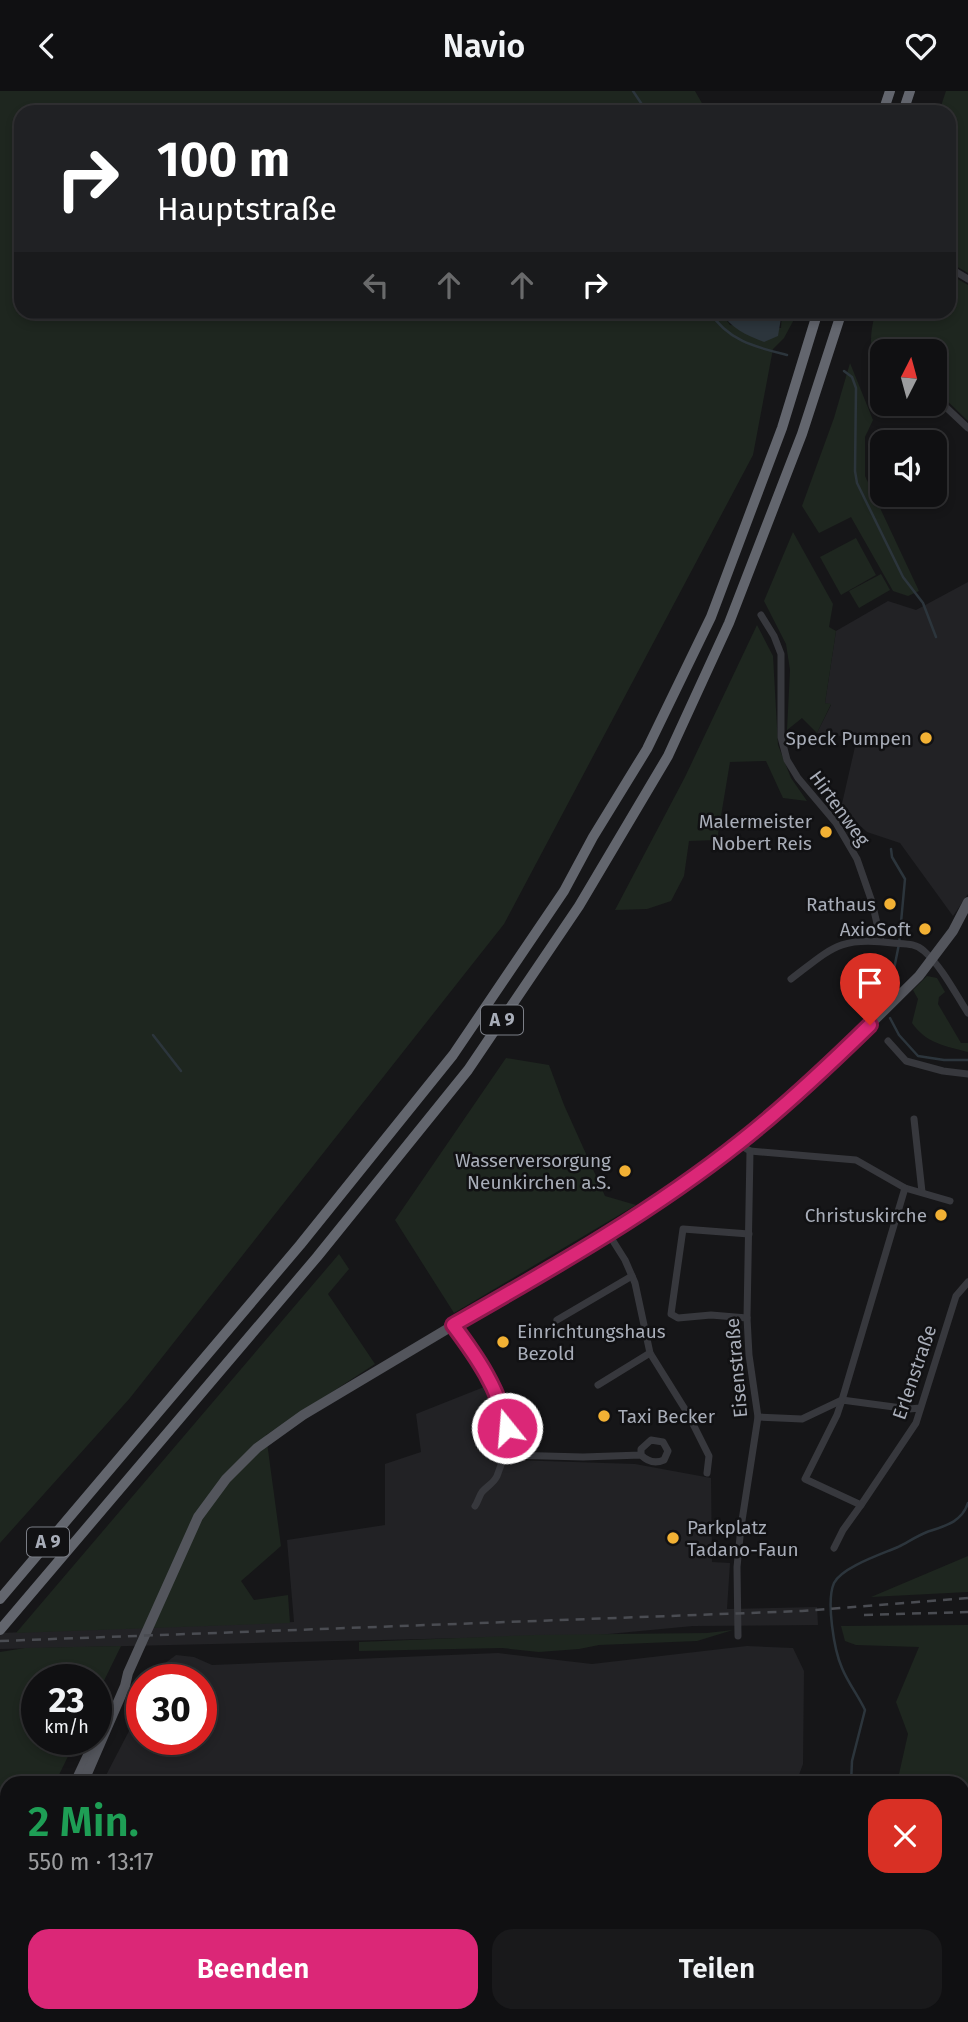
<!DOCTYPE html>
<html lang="de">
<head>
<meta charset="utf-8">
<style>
  body { margin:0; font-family:"Fira Sans",sans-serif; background:#19191b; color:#f1f3f6; height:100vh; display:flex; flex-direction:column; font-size:26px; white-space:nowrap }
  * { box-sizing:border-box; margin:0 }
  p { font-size:23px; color:#9c9d9f }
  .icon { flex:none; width:38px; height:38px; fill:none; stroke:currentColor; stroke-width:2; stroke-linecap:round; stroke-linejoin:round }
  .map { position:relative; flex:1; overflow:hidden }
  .drawer { position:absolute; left:0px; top:1685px; width:970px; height:247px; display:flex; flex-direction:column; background:#101012; border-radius:21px 21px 0 0; box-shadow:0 4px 10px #0003,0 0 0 2px #303032 }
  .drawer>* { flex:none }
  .guide { position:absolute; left:14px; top:14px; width:942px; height:214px; border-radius:21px; box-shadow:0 4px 10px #0003,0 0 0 2px #303032; background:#202124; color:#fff; overflow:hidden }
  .needle { width:46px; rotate:6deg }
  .controls { position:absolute; left:870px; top:248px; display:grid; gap:14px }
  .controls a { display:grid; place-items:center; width:77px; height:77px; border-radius:14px; background:#101012; box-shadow:0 4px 10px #0003,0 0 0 2px #303032; font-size:35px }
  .speed { position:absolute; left:21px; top:1573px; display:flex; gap:14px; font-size:35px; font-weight:700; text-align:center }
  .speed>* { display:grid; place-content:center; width:91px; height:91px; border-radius:50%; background:#101012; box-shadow:0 4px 10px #0003,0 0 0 2px #303032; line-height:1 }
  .speed small { font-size:18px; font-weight:400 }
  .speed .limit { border:10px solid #d22; background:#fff; color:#111 }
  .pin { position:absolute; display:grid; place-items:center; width:60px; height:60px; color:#fff; margin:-72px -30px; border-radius:50% 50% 50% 0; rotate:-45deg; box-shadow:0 0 7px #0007 }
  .pin .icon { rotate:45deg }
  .me { position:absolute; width:77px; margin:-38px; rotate:343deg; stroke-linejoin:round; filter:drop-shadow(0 0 5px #0008) }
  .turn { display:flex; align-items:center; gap:24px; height:147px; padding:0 28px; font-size:32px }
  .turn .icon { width:91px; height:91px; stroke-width:2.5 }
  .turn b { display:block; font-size:49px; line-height:60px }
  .lanes { display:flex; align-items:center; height:66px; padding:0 28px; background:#0003; justify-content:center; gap:35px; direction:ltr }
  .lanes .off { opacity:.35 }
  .round { display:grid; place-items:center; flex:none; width:74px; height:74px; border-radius:21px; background:#19191b }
  .head { display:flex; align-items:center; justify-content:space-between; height:119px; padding:0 28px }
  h1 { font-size:42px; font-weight:600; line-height:52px; color:#1e9e55 }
  .action { display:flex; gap:14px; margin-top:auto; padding:14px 28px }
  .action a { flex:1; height:80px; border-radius:21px; background:#db2777; color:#fff; font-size:28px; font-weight:600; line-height:80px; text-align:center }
  .action a+a { background:#19191b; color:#f1f3f6 }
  header { display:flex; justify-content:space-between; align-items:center; height:91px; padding:0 28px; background:#101012; font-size:32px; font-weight:600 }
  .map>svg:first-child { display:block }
</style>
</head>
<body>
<header><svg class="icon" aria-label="back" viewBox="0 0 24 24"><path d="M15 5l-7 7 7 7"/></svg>Navio<svg class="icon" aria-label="heart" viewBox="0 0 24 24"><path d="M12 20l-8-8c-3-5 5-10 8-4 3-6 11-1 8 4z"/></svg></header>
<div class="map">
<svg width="968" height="1931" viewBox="0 0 968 1931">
  <rect width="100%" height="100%" fill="#161618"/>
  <g fill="#222225">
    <polygon points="968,491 968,803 953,825 900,752 867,741 841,717 857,647 817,642 831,614 825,612 836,540 888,510 916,519"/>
    <polygon points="484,1296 513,1369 635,1373 711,1387 712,1471 730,1472 727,1518 817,1516 818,1534 693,1535 598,1544 0,1558 0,1542 294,1531 287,1449 385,1434 385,1373 421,1361 416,1323"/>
    <polygon points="747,1555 793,1557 804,1580 803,1673 796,1692 102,1692 142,1615 142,1648 201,1648 201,1589 156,1589 164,1573 176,1564 194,1566 212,1574 498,1562 592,1573"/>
    <polygon points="437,1925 617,1925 606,1931 449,1931"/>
  </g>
  <g fill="#1e261f">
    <polygon points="0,0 695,0 707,21 21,21 21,220 720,220 730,234 781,237 782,221 798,221 784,247 773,258 753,364 504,833 130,1307 0,1452"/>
    <polygon points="946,0 968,0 968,182 949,171 948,21 939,21"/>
    <path d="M949 183 968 194V330L935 298 934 261H882V294C871 268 867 248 876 221L948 220Z"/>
    <polygon points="850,272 873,329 865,346 865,385 919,500 908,505 893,500 851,426 819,442 802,415 834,327"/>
    <polygon points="793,441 833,513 829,536 836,540 825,612 831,613 817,642 802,627 787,639 790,579 786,553 764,510"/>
    <polygon points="856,447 876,484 841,504 820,466"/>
    <polygon points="881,483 890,499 859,517 849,500"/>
    <polygon points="757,534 773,565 778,654 791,687 807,710 783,707 766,670 730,671 717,749 689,750 684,785 671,810 647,818 615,819 685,686"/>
    <path d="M927 885 937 887 945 901 939 906 938 913 961 952H968V961C945 955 926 952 912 932L918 908 913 899Z"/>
    <polygon points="506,967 549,974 564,1014 605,1105 636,1114 454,1222 395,1129"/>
    <polygon points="339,1163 349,1178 328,1203 375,1273 266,1344 281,1455 241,1490 254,1509 288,1504 290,1532 16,1542"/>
    <polygon points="968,1465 968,1501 871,1506"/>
    <polygon points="968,1534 968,1931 777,1931 780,1925 962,1925 962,1692 897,1692 908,1643 896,1611 919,1556 856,1554 845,1550 841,1535"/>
    <polygon points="733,1539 697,1550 599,1554 579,1558 539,1561 502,1557 359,1560 359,1551 534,1544 707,1542"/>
    <polygon points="121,1555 96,1606 96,1589 37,1589 37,1648 76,1649 55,1692 7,1692 7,1747 0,1746 0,1561 25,1557"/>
    <polygon points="102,1925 267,1925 282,1931 114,1931"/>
  </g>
  <path fill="#2c353c" d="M720 221H782L778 245 764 251C745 244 732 237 720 221Z"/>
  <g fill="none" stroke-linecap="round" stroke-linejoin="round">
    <g stroke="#2c353c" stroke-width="2.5">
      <polyline points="633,0 647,21"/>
      <path d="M709 220C728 250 755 256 787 264"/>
      <polyline points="844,280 852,286 856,297 855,380 857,392 903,486 923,512 936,546"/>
      <polyline points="888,908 899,853 905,788 892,766 891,758"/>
      <polyline points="890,927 899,944 918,965 944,969 968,969"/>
      <polyline points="153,944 181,980"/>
      <path d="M851 1692 852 1670 865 1619C858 1604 848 1592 842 1577 834 1559 826 1510 834 1492 842 1476 882 1463 898 1456 908 1451 917 1445 927 1441 945 1435 962 1431 968 1412"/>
      <polyline points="720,1931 723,1925"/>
    </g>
    <g stroke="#37383d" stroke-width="7">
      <polyline points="948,176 968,188"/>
      <polyline points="934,305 968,337"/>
      <polyline points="761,524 774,545 781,563 781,646 787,669 798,687 836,732 857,768 872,811 881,850"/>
      <path d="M791 888C832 857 839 845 893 852 904 853 916 852 924 860 942 876 955 902 968 922"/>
      <polyline points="888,950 906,970 943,980 968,983"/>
      <polyline points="914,1028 922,1101"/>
      <polyline points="750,1060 856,1069 905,1097 950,1110"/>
      <polyline points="608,1142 625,1169 635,1192 650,1262 688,1323 709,1365 707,1382"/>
      <polyline points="747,1227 711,1224 678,1227 671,1223 683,1138 749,1143"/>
      <polyline points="557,1229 632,1185"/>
      <path d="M453 1234C488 1281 522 1325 497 1385 494 1392 487 1395 482 1401 479 1405 478 1411 475 1415"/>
      <polyline points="598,1294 650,1262"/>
      <polyline points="920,1317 909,1318 842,1309 837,1324 805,1388 861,1414 916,1332 956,1205 968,1191"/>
      <polyline points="758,1326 802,1328 842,1309 905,1097"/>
      <path d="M504 1364 583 1366 641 1364C648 1371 655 1373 664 1369L668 1360 663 1351 651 1349 641 1358V1364"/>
      <polyline points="834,1457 843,1439 861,1414"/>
      <polyline points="738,1545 737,1476 741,1436 758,1326 749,1264 747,1227 750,1060 739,1053"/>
    </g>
    <g stroke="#53555c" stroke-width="10">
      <polyline points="75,1692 89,1662"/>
      <polyline points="83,1692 125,1595 128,1582 198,1426 226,1388 257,1357 303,1324 608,1142 739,1053 825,978 919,885 953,840 968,811"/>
      <polyline points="0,1778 7,1780"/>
      <polyline points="0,1792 7,1793"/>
      <polyline points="324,1925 338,1931"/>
      <polyline points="354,1925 369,1931"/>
    </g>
    <g stroke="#63666e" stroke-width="10">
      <polyline points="883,21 890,0"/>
      <polyline points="903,21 910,0"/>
      <polyline points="0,1508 300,1154 453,964 564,800 593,746 647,658 711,526 782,337 818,220"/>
      <polyline points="0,1539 317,1166 468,979 579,815 668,665 729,532 802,343 842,220"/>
      <polyline points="0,1841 7,1831"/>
      <polyline points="0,1858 7,1853"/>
    </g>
    <g stroke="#4a4c52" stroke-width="2.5" stroke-dasharray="9 7" stroke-linecap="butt">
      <polyline points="864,1524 968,1521"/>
      <polyline points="0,1550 802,1520 968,1507"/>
    </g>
  </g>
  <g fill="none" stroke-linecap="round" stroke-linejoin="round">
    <defs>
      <path id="route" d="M507 1337C499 1298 477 1266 453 1234 551 1178 652 1121 740 1051 786 1015 829 974 870 934"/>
    </defs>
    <use href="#route" stroke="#8e194d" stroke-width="18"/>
    <use href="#route" stroke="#db2777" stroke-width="12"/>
  </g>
  <g fill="#f2b134" stroke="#111113" stroke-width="2.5">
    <circle cx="926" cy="647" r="7"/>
    <circle cx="826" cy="741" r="7"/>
    <circle cx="890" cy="813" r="7"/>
    <circle cx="925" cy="838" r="7"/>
    <circle cx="625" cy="1080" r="7"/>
    <circle cx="941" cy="1124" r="7"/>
    <circle cx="503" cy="1251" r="7"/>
    <circle cx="604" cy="1325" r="7"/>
    <circle cx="673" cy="1447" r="7"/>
  </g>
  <g text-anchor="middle" stroke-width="5" stroke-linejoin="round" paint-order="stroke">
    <g fill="#111113" stroke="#7b7e86" stroke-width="2">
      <rect x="481" y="914.5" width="42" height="29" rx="5"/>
      <rect x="27" y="1436.5" width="42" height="29" rx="5"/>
    </g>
    <g font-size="18" font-weight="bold" fill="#a8adb8">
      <text x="502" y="935">A 9</text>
      <text x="48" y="1457">A 9</text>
    </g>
    <g font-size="19" fill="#a8adb8" stroke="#111113" text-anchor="end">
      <text x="912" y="654">Speck Pumpen</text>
      <text x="812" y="737">Malermeister<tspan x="812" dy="22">Nobert Reis</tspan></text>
      <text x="876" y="820">Rathaus</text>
      <text x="911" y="845">AxioSoft</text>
      <text x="611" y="1076">Wasserversorgung<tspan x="611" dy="22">Neunkirchen a.S.</tspan></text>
      <text x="927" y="1131">Christuskirche</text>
      <text x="517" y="1247" text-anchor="start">Einrichtungshaus<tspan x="517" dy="22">Bezold</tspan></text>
      <text x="618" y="1332" text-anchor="start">Taxi Becker</text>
      <text x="687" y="1443" text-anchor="start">Parkplatz<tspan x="687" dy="22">Tadano-Faun</tspan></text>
    </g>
    <g font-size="19" fill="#a8adb8" stroke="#111113">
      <text transform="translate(840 717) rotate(54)" y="7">Hirtenweg</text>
      <text transform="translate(736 1277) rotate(-95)" y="7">Eisenstraße</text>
      <text transform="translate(914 1281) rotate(-71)" y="7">Erlenstraße</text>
    </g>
  </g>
</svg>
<div class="controls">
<a><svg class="needle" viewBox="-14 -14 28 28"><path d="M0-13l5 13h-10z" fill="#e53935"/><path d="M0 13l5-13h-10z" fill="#9c9d9f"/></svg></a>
<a><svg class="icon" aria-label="sound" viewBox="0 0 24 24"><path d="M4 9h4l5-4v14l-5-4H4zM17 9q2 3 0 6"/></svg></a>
</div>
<div class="speed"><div>23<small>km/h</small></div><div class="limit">30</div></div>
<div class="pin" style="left:870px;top:934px;background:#d93025"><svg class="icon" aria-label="arrive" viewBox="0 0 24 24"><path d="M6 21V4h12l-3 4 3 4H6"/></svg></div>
<svg class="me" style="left:507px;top:1337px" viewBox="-20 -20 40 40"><circle r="17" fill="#db2777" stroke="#fff" stroke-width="3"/><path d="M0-11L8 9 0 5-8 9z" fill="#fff"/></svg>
<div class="guide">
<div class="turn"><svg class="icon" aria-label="right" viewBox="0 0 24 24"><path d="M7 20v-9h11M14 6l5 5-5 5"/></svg><div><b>100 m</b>Hauptstraße</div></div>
<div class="lanes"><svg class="icon off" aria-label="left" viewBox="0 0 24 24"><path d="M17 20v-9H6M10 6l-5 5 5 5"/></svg><svg class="icon off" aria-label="ahead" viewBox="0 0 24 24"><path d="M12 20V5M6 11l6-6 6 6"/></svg><svg class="icon off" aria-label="ahead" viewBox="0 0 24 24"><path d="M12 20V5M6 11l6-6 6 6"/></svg><svg class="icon" aria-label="right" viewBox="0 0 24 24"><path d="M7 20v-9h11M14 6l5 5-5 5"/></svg></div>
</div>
<section class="drawer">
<div class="head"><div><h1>2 Min.</h1><p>550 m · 13:17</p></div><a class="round" style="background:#d93025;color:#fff"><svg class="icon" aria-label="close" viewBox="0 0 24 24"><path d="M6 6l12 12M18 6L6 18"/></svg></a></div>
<div class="action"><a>Beenden</a><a>Teilen</a></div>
</section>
</div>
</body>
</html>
